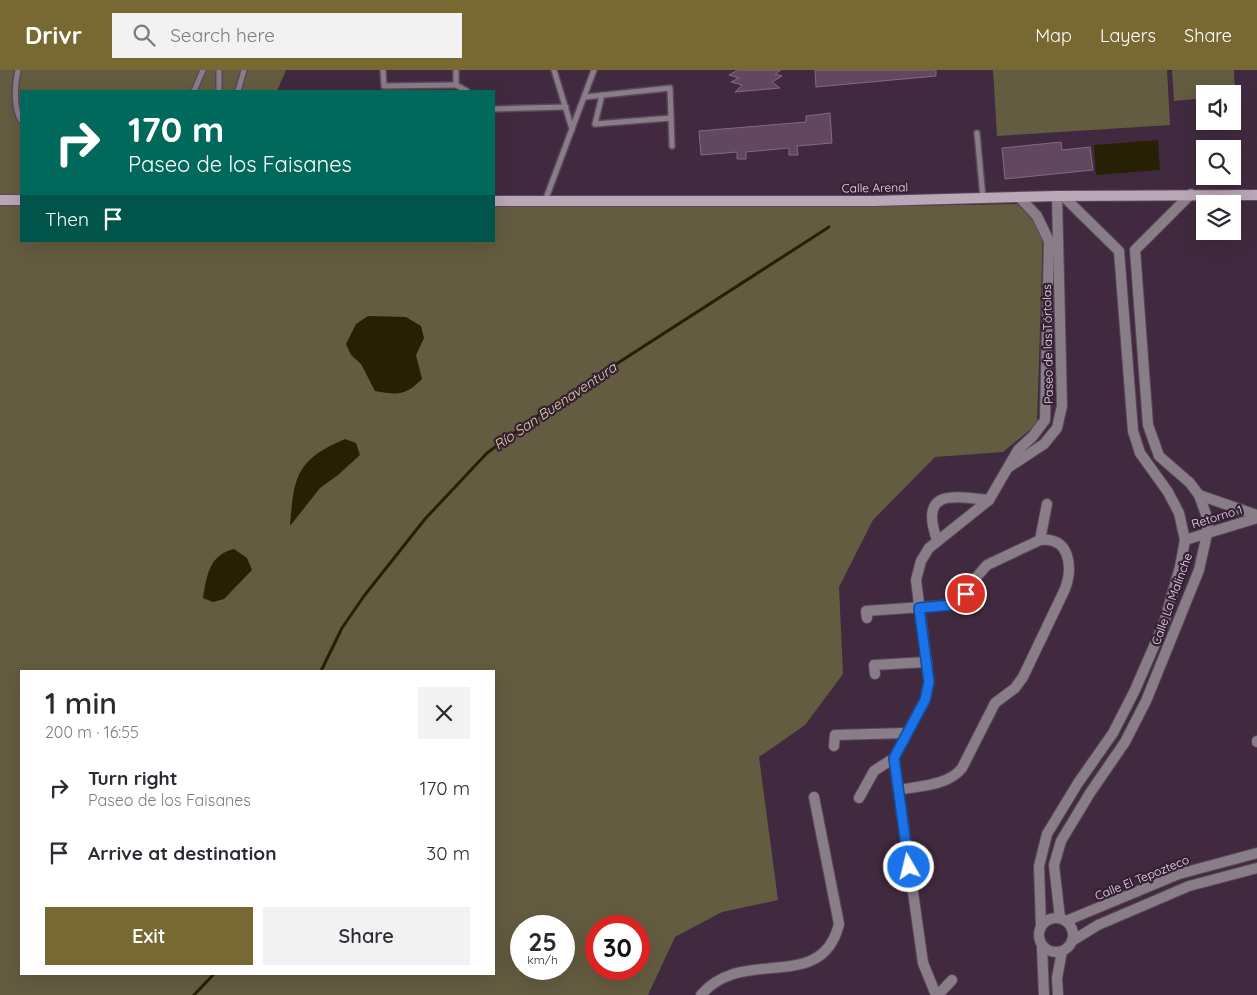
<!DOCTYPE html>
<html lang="en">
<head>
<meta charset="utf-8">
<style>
  body { margin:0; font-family:Quicksand,sans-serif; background:#f2f2f3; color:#2b2b33; height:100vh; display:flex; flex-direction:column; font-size:19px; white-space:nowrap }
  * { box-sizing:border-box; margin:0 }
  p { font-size:16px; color:#7c7c81 }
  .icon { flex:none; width:28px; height:28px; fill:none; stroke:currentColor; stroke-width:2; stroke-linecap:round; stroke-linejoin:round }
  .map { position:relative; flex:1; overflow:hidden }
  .side { position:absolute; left:20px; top:600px; width:475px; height:305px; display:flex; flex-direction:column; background:#fff; border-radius:0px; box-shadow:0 5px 20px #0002 }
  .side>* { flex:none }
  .guide { position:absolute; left:20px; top:20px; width:475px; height:152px; border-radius:0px; box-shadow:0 5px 20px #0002; background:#00695c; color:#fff; overflow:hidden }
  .fabs { position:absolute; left:1196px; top:15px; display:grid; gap:10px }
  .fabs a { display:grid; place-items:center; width:45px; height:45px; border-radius:0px; background:#fff; box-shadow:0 5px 20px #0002; font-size:25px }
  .speed { position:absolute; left:510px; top:845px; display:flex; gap:10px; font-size:25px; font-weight:700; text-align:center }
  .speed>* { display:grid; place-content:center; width:65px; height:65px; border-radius:50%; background:#fff; box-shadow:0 5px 20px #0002; line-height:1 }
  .speed small { font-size:12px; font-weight:400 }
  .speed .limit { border:8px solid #d22; background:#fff; color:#111 }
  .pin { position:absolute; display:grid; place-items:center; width:42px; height:42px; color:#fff; margin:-21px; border:2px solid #fff; border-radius:50%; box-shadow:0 1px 5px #0007 }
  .me { position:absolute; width:55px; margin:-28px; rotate:352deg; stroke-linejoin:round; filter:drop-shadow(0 0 4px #0008) }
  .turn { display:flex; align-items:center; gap:18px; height:105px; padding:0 25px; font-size:22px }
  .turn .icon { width:65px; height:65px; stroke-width:2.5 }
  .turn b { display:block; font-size:35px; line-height:42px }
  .then { display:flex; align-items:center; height:48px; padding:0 25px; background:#0003; gap:10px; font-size:19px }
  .round { display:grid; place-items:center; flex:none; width:52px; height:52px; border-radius:0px; background:#f2f2f3 }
  .headline { display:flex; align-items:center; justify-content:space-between; height:85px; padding:0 25px }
  h1 { font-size:30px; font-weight:600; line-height:38px }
  .button { display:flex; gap:10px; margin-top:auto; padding:10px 25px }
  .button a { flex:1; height:58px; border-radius:0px; background:#786933; color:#fff; font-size:20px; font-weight:600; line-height:58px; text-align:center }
  .button a+a { background:#f2f2f3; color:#2b2b33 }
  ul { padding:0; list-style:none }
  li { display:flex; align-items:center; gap:15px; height:65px; padding:0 25px }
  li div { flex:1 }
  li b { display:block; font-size:19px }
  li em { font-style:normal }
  header { display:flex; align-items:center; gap:30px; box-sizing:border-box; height:70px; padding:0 25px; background:#786933; color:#fff }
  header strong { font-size:24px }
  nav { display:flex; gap:28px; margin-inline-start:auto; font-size:18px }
  .search { width:350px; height:45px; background:#f2f2f3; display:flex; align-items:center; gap:12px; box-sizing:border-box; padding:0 18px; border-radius:0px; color:#7c7c81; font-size:19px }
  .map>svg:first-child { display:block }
</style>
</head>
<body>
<header>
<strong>Drivr</strong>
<div class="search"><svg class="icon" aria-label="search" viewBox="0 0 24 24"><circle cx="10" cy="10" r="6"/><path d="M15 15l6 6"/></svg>Search here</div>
<nav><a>Map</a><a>Layers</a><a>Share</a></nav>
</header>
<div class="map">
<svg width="1257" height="925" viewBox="0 0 1257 925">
  <rect width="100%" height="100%" fill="#412a3f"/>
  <g fill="#645c40" fill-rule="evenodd">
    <polygon points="0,0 286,0 277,21 21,21 21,127 0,127"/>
    <polygon points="993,0 1167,0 1170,55 997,66"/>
    <polygon points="1172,0 1234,0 1235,26 1233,27 1232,24 1205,24 1205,28 1174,31"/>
    <path d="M1017 134 1043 160 1037 354 1003 382 935 387 873 450 839 517 843 604 805 655 759 687 778 830 722 842 675 867 648 925H0V135H21V171H494V136H901ZM21 601H494V904H21ZM521 856H564V899H521ZM596 856H639V899H596Z"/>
  </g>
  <g fill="#282005">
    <polygon points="1158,70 1160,100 1096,105 1094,75"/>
    <path d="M368 246 406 247 421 256 424 268 416 285 422 309C405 326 398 325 375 321L361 294 351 285 346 274 356 254Z"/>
    <path d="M345 369 356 373 360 385 338 405 320 418 290 456C294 406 296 390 345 369Z"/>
    <path d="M234 479 247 488 252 500 224 529 213 532 203 528C207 505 209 485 234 479Z"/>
  </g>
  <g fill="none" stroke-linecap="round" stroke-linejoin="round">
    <g stroke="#282005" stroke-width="3">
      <polyline points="321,601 342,558 364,526 425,449 487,383 551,336 829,157"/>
      <polyline points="194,925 214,904"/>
    </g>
  </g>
  <g fill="#61485f" stroke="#846a82">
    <polygon points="738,0 781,0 775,4 782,6 772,12 780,18 735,22 742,15 731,12 739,8 729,5"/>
    <polygon points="815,0 936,0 936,6 816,17"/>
    <polygon points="830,43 832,73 797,76 798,85 789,85 789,78 746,82 746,89 737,89 737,82 701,85 699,61 806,52 806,46"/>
    <polygon points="1061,72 1062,80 1090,77 1093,100 1005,109 1002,78"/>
  </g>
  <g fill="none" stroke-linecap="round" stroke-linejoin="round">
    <defs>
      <g id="lane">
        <path d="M18 0C15 13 13 38 21 50"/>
        <polyline points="219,0 219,21"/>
        <polyline points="383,0 384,16 456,15"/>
        <polyline points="456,0 456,15 467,21"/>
        <polyline points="554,0 572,59"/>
        <polyline points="194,21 203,0"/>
        <polyline points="238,21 244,0"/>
        <polyline points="602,25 595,54 671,48"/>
        <polyline points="585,27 670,18 672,76"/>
        <polyline points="494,39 566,37"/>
        <polyline points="977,63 983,128"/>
        <polyline points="545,131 594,0"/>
      </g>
      <g id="street">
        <polyline points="1009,397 1044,374 1057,358 1062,336 1057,126"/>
        <polyline points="1199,425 1257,445"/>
        <path d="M937 470C919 419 952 426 989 430"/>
        <polyline points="1040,470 1047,434"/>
        <polyline points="1185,470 1257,448"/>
        <path d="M867 548 866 541 951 535 966 524 973 511 987 495 1040 470C1070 466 1073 497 1065 519L1023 607 1015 618 995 633 962 698C948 716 919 716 898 720"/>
        <polyline points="875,604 874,595 927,592"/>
        <polyline points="1257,671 1257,672"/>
        <polyline points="834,676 835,665 906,663"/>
        <polyline points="859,728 874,701 894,688"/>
        <circle cx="1056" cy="865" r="17"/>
        <polyline points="1060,848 1054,795 1061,771 1090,723 1125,672 1146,631 1199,500 1207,464 1208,450 1199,425 1190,413 1159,386 1148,355 1135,180 1191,124"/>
        <polyline points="1066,851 1179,804 1257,783"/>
        <polyline points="1041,856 1039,796 1047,764 1078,713 1113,663 1135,620 1164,553 1180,497 1185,470 1179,443 1168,422 1140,383 1133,361 1119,181 1063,126"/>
        <polyline points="1072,871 1098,855 1189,816 1257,798"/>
        <polyline points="1042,877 1044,925"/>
        <path d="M701 925C742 875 822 925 839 854L814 727"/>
        <polyline points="936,925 923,893 894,688 925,630 929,612 916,510 921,491 929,478 989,430 1018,380 1033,366 1045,350 1049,171 1037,146 1019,127"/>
        <polyline points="938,925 952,910"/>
        <polyline points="1058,925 1057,908 1062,881"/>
      </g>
      <g id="secondary">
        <polyline points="0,130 21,130"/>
        <polyline points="494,131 873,131 1057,126 1257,125"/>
      </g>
    </defs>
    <use href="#lane" stroke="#5c475a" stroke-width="8"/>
    <use href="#street" stroke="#5c475a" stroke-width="12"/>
    <use href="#secondary" stroke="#5c475a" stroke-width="12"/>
    <use href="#lane" stroke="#897d88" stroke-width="5"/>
    <use href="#street" stroke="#897d88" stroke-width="10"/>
    <use href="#secondary" stroke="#baa7b8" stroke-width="10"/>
  </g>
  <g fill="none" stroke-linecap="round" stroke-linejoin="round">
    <defs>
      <polyline id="route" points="909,797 894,688 925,630 929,612 919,538 951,535 966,524"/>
    </defs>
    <use href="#route" stroke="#114b97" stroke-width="12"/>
    <use href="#route" stroke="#1a73e8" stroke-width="9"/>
  </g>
  <g text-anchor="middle" stroke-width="4.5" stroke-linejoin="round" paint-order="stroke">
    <g font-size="12" fill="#ecddea" stroke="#362035">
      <text transform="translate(875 118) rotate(-1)" y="4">Calle Arenal</text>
      <text transform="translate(1048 274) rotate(-91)" y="4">Paseo de las Tórtolas</text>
      <text transform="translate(1217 447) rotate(-17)" y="4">Retorno 1</text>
      <text transform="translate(1172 529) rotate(-70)" y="4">Calle La Malinche</text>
      <text transform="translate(1142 808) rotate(-22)" y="4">Calle El Tepozteco</text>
    </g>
    <g font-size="14" font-style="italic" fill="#e6d69e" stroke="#362035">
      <text transform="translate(555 336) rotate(-34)" y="5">Río San Buenaventura</text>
    </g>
  </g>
</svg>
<div class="fabs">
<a><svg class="icon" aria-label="sound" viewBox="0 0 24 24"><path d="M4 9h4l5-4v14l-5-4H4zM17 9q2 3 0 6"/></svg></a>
<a><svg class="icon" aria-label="search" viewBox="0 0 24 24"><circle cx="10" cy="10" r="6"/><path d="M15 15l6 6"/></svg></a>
<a><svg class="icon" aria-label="layers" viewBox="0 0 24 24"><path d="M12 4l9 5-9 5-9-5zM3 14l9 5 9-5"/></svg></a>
</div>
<div class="speed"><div>25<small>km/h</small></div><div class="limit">30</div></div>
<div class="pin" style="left:966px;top:524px;background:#d93025"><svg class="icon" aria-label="arrive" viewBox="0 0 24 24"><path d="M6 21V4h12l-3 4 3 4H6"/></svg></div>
<svg class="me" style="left:909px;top:797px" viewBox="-20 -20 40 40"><circle r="17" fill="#1a73e8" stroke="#fff" stroke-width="3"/><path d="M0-11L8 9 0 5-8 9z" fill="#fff"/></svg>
<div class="guide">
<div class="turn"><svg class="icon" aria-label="right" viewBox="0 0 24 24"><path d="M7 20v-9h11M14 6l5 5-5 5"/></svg><div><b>170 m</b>Paseo de los Faisanes</div></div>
<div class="then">Then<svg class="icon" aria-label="arrive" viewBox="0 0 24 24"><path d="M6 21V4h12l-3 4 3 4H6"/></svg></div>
</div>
<section class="side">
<div class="headline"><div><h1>1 min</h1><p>200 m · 16:55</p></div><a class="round"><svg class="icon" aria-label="close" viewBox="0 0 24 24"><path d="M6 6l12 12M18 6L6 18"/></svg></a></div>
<ul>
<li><svg class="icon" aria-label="right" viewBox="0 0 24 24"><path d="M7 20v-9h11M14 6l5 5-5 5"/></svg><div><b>Turn right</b><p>Paseo de los Faisanes</p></div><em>170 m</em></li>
<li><svg class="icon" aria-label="arrive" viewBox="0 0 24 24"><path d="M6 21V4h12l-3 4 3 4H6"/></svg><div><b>Arrive at destination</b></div><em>30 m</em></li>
</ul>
<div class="button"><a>Exit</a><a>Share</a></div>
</section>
</div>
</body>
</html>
